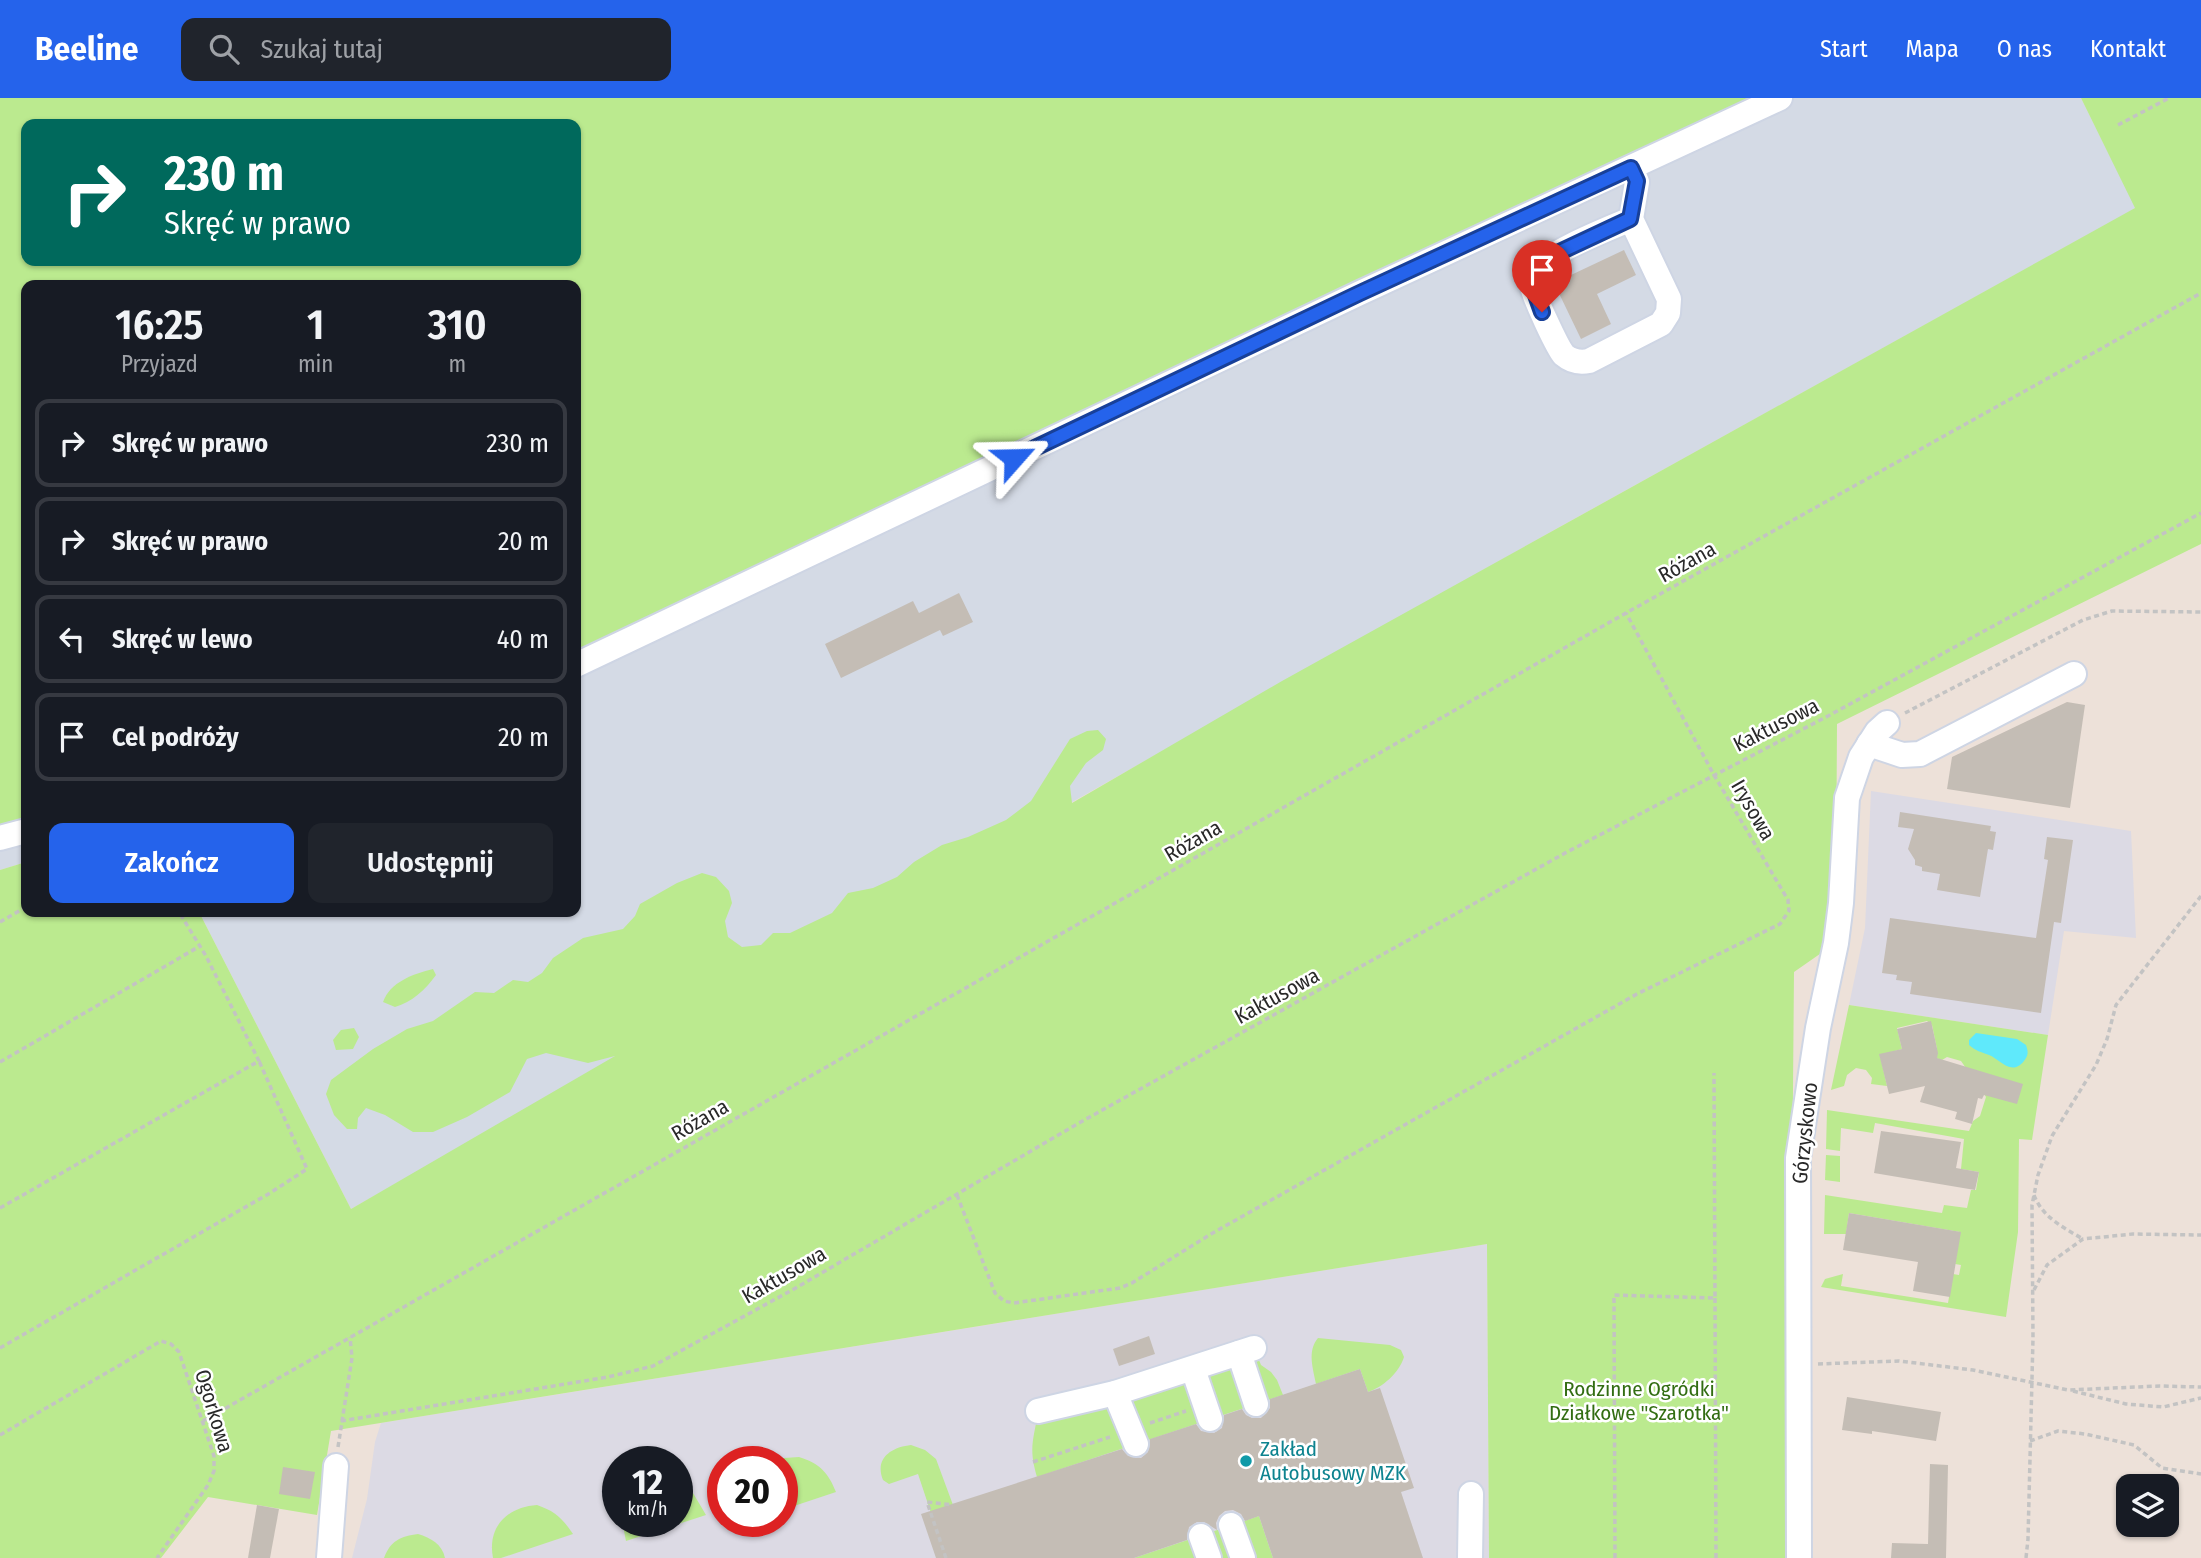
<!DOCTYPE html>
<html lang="pl">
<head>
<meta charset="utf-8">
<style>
  body { margin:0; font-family:"Fira Sans Condensed",sans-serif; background:#20242c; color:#f1f3f6; height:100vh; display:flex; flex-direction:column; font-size:26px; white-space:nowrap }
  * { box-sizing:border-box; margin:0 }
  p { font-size:23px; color:#9ea1a6 }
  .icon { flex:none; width:38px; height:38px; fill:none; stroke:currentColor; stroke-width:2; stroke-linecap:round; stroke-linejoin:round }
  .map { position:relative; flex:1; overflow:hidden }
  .side { position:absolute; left:21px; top:182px; width:560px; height:637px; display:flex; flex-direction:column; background:#171b24; border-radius:14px; box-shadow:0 2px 5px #0004 }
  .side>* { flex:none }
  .hud { position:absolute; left:21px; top:21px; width:560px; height:147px; border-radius:14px; box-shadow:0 2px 5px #0004; background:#00695c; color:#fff; overflow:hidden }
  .tools { position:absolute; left:2116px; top:1376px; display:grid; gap:14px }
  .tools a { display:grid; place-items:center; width:63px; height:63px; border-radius:14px; background:#171b24; box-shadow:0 2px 5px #0004; font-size:35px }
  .speed { position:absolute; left:602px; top:1348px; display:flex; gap:14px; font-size:35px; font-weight:700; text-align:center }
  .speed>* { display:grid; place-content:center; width:91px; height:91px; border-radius:50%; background:#171b24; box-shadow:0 2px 5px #0004; line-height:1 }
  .speed small { font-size:18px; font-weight:400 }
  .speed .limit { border:10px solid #d22; background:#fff; color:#111 }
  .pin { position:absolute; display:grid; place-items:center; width:60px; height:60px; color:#fff; margin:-72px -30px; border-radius:50% 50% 50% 0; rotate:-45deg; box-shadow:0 0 7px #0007 }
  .pin .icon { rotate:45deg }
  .me { position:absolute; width:77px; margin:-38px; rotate:65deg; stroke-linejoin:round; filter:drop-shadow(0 0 5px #0008) }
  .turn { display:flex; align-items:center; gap:24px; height:147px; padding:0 28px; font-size:32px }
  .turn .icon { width:91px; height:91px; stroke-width:2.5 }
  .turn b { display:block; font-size:49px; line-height:60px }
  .eta { display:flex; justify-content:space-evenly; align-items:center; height:119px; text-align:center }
  .eta b { font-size:42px; font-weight:600; line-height:49px }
  .primary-button { display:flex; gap:14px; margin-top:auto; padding:14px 28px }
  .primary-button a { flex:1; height:80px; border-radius:14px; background:#2563eb; color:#fff; font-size:28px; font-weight:600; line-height:80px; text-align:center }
  .primary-button a+a { background:#20242c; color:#f1f3f6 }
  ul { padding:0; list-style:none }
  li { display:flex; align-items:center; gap:21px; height:88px; margin:0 14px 10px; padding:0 14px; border:4px solid #363941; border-radius:14px }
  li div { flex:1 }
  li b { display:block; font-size:26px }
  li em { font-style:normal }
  header { display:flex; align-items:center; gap:42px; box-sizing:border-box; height:98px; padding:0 35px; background:#2563eb; color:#fff }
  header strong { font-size:33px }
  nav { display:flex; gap:38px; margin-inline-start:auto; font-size:24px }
  .search { width:490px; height:63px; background:#20242c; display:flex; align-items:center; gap:18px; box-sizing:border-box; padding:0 24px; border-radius:14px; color:#9ea1a6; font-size:26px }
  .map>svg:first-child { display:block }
</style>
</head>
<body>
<header>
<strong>Beeline</strong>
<div class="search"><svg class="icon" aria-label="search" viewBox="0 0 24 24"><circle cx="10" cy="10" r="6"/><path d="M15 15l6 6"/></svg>Szukaj tutaj</div>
<nav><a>Start</a><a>Mapa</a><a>O nas</a><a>Kontakt</a></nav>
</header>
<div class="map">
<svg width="2201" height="1460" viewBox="0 0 2201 1460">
  <rect width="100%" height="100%" fill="#ede1d9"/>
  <g fill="#dcdae4" fill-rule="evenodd">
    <polygon points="1871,693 2131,733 2136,840 2064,833 2048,937 1849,907 1865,830"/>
    <path d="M1487 1146 1489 1460H352L367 1401 375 1344 381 1325ZM618 1363H677V1423H618ZM723 1363H782V1423H723Z"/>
  </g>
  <path fill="#d4dae5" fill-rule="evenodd" d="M0 0H2081L2136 110 1556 431 351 1111 199 814H576V187H26V764L0 772ZM26 26H576V163H26Z"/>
  <g fill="#bbea8f" fill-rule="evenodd">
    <path d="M0 0H1759L576 555V187H26V722L0 730ZM26 26H576V163H26Z"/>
    <polygon points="2081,0 2201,0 2201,446 1837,626 1836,790 1827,851 1794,874 1789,1460 1489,1460 1487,1146 331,1333 317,1417 208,1399 161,1460 0,1460 0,772 26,764 26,814 199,814 351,1111 615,958 588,965 546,955 527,961 510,994 467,1019 433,1034 413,1034 385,1017 366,1010 358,1020 357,1031 347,1031 334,1017 326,996 331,982 373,951 407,931 433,923 475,894 494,895 513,882 528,884 542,875 553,860 583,840 623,831 635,818 640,806 677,785 702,775 716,779 729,793 732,805 725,823 728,839 742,849 761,847 773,835 790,835 832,815 848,795 873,790 897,779 914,764 942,747 968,739 1006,722 1031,703 1070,641 1087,633 1098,632 1106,641 1103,652 1086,665 1070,688 1072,705 1282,583 2135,110"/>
    <path d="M433 871 436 877C425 892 412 904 395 909L383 904C390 884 413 876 433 871Z"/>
    <polygon points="1849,907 2048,937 2032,1042 2019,1041 2018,1134 2006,1219 1821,1189 1825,1181 1843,1176 1841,1188 1948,1205 1953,1176 1959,1177 1961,1167 1955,1166 1960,1134 1849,1115 1846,1136 1824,1136 1825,1097 1942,1115 1944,1107 1967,1110 1971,1092 1976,1092 1979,1074 1961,1071 1964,1041 1875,1025 1873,1035 1841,1030 1840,1053 1826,1051 1827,1012 1969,1033 1973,1023 1980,1018 1986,999 1961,963 1947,959 1942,962 1936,960 1937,951 1932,927 1927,923 1897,930 1902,951 1880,957 1887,988 1871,986 1872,980 1866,972 1856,970 1847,977 1844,988 1831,992"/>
    <polygon points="354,930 359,939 353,951 336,952 333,942 341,932"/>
    <polygon points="1826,1057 1840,1058 1840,1084 1825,1082"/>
    <path d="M1318 1240 1390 1247 1401 1252 1404 1259C1399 1275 1383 1289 1368 1294L1360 1271 1316 1286C1313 1270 1307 1253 1318 1240Z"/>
    <path d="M1254 1250 1261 1267 1271 1274 1277 1282 1283 1297 1037 1379C1028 1349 1034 1342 1038 1313Z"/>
    <path d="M911 1347 925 1352 936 1361 953 1407 946 1460 918 1376 889 1386 883 1382C874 1360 892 1349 911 1347Z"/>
    <path d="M799 1359C819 1365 828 1374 836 1394L782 1412V1363H778L784 1360Z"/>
    <polygon points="677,1385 693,1395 706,1417 626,1443 622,1423 677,1423"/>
    <path d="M537 1407C555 1413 563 1421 573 1436L501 1460H493C487 1429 507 1409 537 1407Z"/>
    <polygon points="1259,1418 1273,1460 1134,1460"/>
    <path d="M418 1436C431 1440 442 1446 445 1460H384C390 1443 401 1438 418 1436Z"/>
  </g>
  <path fill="#5fe9fb" d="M1976 935 2017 941 2026 947C2028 953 2029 957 2024 963 2011 979 2000 961 1989 957 1981 954 1976 953 1969 947V942Z"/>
  <g fill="#c4bdb5">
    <polygon points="1624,152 1636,177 1597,196 1611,226 1581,241 1554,185"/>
    <polygon points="959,495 973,524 943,538 940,532 841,580 825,546 913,503 919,515"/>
    <polygon points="2067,604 2085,607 2070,710 1947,691 1952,659"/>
    <polygon points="1900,714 1991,728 1990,733 1996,734 1993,752 1988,751 1980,799 1937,792 1940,776 1922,773 1922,769 1915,767 1915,762 1908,751 1914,731 1898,729"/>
    <polygon points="2047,739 2073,742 2061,825 2054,824 2041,915 1910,896 1912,884 1896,882 1897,877 1882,875 1890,820 2036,840 2048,762 2044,761"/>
    <polygon points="1931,923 1938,955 1937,960 2023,986 2017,1006 1984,997 1982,1001 1978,1000 1972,1026 1955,1021 1957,1014 1920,1004 1925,988 1889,996 1879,956 1902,951 1897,931"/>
    <polygon points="1881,1033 1961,1044 1956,1070 1979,1074 1975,1092 1874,1075"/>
    <polygon points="1849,1115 1961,1134 1950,1199 1913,1193 1918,1164 1843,1152"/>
    <polygon points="1149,1238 1155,1256 1119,1268 1113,1251"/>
    <polygon points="1360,1271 1368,1294 1380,1290 1414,1390 1401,1394 1423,1460 1273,1460 1259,1418 1245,1423 1241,1416 1233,1412 1225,1413 1219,1418 1216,1425 1217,1432 1204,1424 1197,1424 1189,1429 1187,1442 1134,1460 936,1460 921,1416 1122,1351 1128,1358 1141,1360 1148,1354 1150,1341 1196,1326 1201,1333 1214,1335 1222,1330 1224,1317 1242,1311 1246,1317 1252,1320 1261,1320 1270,1310 1270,1301"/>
    <polygon points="1847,1299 1941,1314 1936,1343 1872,1333 1872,1336 1842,1332"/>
    <polygon points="1930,1366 1948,1367 1946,1460 1891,1460 1892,1445 1928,1446"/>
    <polygon points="283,1369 315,1374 310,1401 279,1396"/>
    <polygon points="257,1407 279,1411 270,1460 248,1460"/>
  </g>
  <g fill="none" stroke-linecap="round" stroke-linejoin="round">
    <defs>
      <g id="minor">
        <path d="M1631 121C1610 130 1546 155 1536 172 1533 177 1532 183 1532 188 1533 197 1558 251 1564 257 1571 263 1579 265 1589 263L1661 226 1668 215 1669 201 1631 121 1637 84 1631 70"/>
        <polyline points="576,567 1360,195 1780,0"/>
        <polyline points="1869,646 1902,657 1920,656 2074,576"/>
        <polyline points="0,740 26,733"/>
        <polyline points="1239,1255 1256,1306"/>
        <polyline points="1193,1271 1210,1321"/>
        <polyline points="1115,1295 1136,1346"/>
        <polyline points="1038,1313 1115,1295 1254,1250"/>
        <polyline points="1231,1427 1243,1460"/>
        <polyline points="1201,1438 1209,1460"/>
        <polyline points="329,1460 336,1368"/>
        <polyline points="1470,1460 1471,1396"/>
        <polyline points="1799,1460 1798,1060 1818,930 1836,845 1841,805 1847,700 1861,659 1877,634 1887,625"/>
      </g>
    </defs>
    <use href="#minor" stroke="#ced5e4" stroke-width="28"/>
    <g stroke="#c3c3c3" stroke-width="3.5" stroke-dasharray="5 3.5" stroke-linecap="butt">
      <polyline points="2118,27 2169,0"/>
      <polyline points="1905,615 2083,522 2112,513 2201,514"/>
      <polyline points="0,824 26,809"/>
      <polyline points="0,964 200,848"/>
      <polyline points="957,1097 995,1195 1004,1203 1014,1205 1120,1190 1132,1185 1211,1136 1637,896 1780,826 1789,813 1788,802 1714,677 1626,515"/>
      <path d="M2034 1097C2042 1119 2064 1130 2083 1141"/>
      <polyline points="0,1110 259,963 206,858 179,814"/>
      <polyline points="2034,1192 2047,1167 2083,1141 2133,1136 2201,1137"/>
      <polyline points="1715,1200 1716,1460"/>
      <polyline points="0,1250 270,1095 307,1071 259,963"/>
      <polyline points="1818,1266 1899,1263 1973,1272 2068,1292 2160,1288 2201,1289"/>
      <polyline points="2073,1293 2126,1306 2163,1309 2201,1300"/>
      <polyline points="203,1323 1626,515 2201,195"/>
      <polyline points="341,1323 608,1279 653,1268 794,1191 1079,1025 1567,754 1828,618 2201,415"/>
      <polyline points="1150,1325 1186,1313"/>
      <polyline points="0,1337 161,1243 171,1246 179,1254 214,1358 214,1373 208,1387 157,1460"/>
      <polyline points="2030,1343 2058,1333 2085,1336 2134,1347 2162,1370 2201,1376"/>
      <polyline points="338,1349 352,1260 350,1239"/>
      <polyline points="1033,1364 1110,1339"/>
      <polyline points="946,1460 927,1404 953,1407"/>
      <polyline points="1615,1460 1614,1197 1715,1200 1714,975"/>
      <polyline points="2026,1460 2028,1441 2033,1240 2032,1107 2038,1077 2052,1038 2096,967 2107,941 2116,907 2201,798"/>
    </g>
    <use href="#minor" stroke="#fff" stroke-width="24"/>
  </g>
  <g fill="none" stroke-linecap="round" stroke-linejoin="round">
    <defs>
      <polyline id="route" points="1014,360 1360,195 1631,70 1637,83 1630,121 1547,160 1541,167 1536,172 1532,186 1542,214"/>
    </defs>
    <use href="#route" stroke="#184099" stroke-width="18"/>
    <use href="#route" stroke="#2563eb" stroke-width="12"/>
  </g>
  <circle fill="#0f9aa8" stroke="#fff" stroke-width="2.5" cx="1246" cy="1363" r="7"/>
  <g text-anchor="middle" stroke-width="5" stroke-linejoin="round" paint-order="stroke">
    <g font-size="21" fill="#292929" stroke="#fff">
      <text transform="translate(1687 464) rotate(-29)" y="7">Różana</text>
      <text transform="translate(1776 627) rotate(-27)" y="7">Kaktusowa</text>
      <text transform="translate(1753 712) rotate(60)" y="7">Irysowa</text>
      <text transform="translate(1193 743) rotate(-30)" y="7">Różana</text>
      <text transform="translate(1277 898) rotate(-29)" y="7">Kaktusowa</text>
      <text transform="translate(700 1022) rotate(-30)" y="7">Różana</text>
      <text transform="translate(1805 1035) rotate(-84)" y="7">Górzyskowo</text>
      <text transform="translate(784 1177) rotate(-30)" y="7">Kaktusowa</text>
      <text transform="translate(214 1313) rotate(73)" y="7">Ogorkowa</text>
    </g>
    <g font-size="21" fill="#326d12" stroke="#fff">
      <text x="1639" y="1298">Rodzinne Ogródki<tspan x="1639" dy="24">Działkowe "Szarotka"</tspan></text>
    </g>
    <g font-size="21" fill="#0d838f" stroke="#fff" text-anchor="start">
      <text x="1260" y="1358">Zakład<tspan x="1260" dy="24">Autobusowy MZK</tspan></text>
    </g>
  </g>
</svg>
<div class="tools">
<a><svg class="icon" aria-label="layers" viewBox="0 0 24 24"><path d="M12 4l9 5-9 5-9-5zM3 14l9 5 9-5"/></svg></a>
</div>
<div class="speed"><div>12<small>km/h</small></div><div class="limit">20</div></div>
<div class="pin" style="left:1542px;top:214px;background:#d93025"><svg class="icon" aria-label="arrive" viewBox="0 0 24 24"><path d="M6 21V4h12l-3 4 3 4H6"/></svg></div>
<svg class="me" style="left:1014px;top:360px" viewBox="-20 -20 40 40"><path d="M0-17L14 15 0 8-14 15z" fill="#2563eb" stroke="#fff" stroke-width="4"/></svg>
<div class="hud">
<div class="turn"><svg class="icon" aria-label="right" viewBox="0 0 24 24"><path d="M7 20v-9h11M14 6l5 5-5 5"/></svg><div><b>230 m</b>Skręć w prawo</div></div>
</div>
<section class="side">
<div class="eta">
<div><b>16:25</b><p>Przyjazd</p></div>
<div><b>1</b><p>min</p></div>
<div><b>310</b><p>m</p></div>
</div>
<ul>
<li><svg class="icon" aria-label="right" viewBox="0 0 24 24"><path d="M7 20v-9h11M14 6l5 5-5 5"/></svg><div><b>Skręć w prawo</b></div><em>230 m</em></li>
<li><svg class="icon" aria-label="right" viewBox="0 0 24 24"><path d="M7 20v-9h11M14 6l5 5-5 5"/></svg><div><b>Skręć w prawo</b></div><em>20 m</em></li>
<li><svg class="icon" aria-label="left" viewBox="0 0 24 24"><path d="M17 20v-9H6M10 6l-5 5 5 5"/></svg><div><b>Skręć w lewo</b></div><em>40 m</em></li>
<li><svg class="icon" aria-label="arrive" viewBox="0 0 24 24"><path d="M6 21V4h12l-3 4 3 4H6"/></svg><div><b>Cel podróży</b></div><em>20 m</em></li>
</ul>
<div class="primary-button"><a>Zakończ</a><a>Udostępnij</a></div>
</section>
</div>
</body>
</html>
